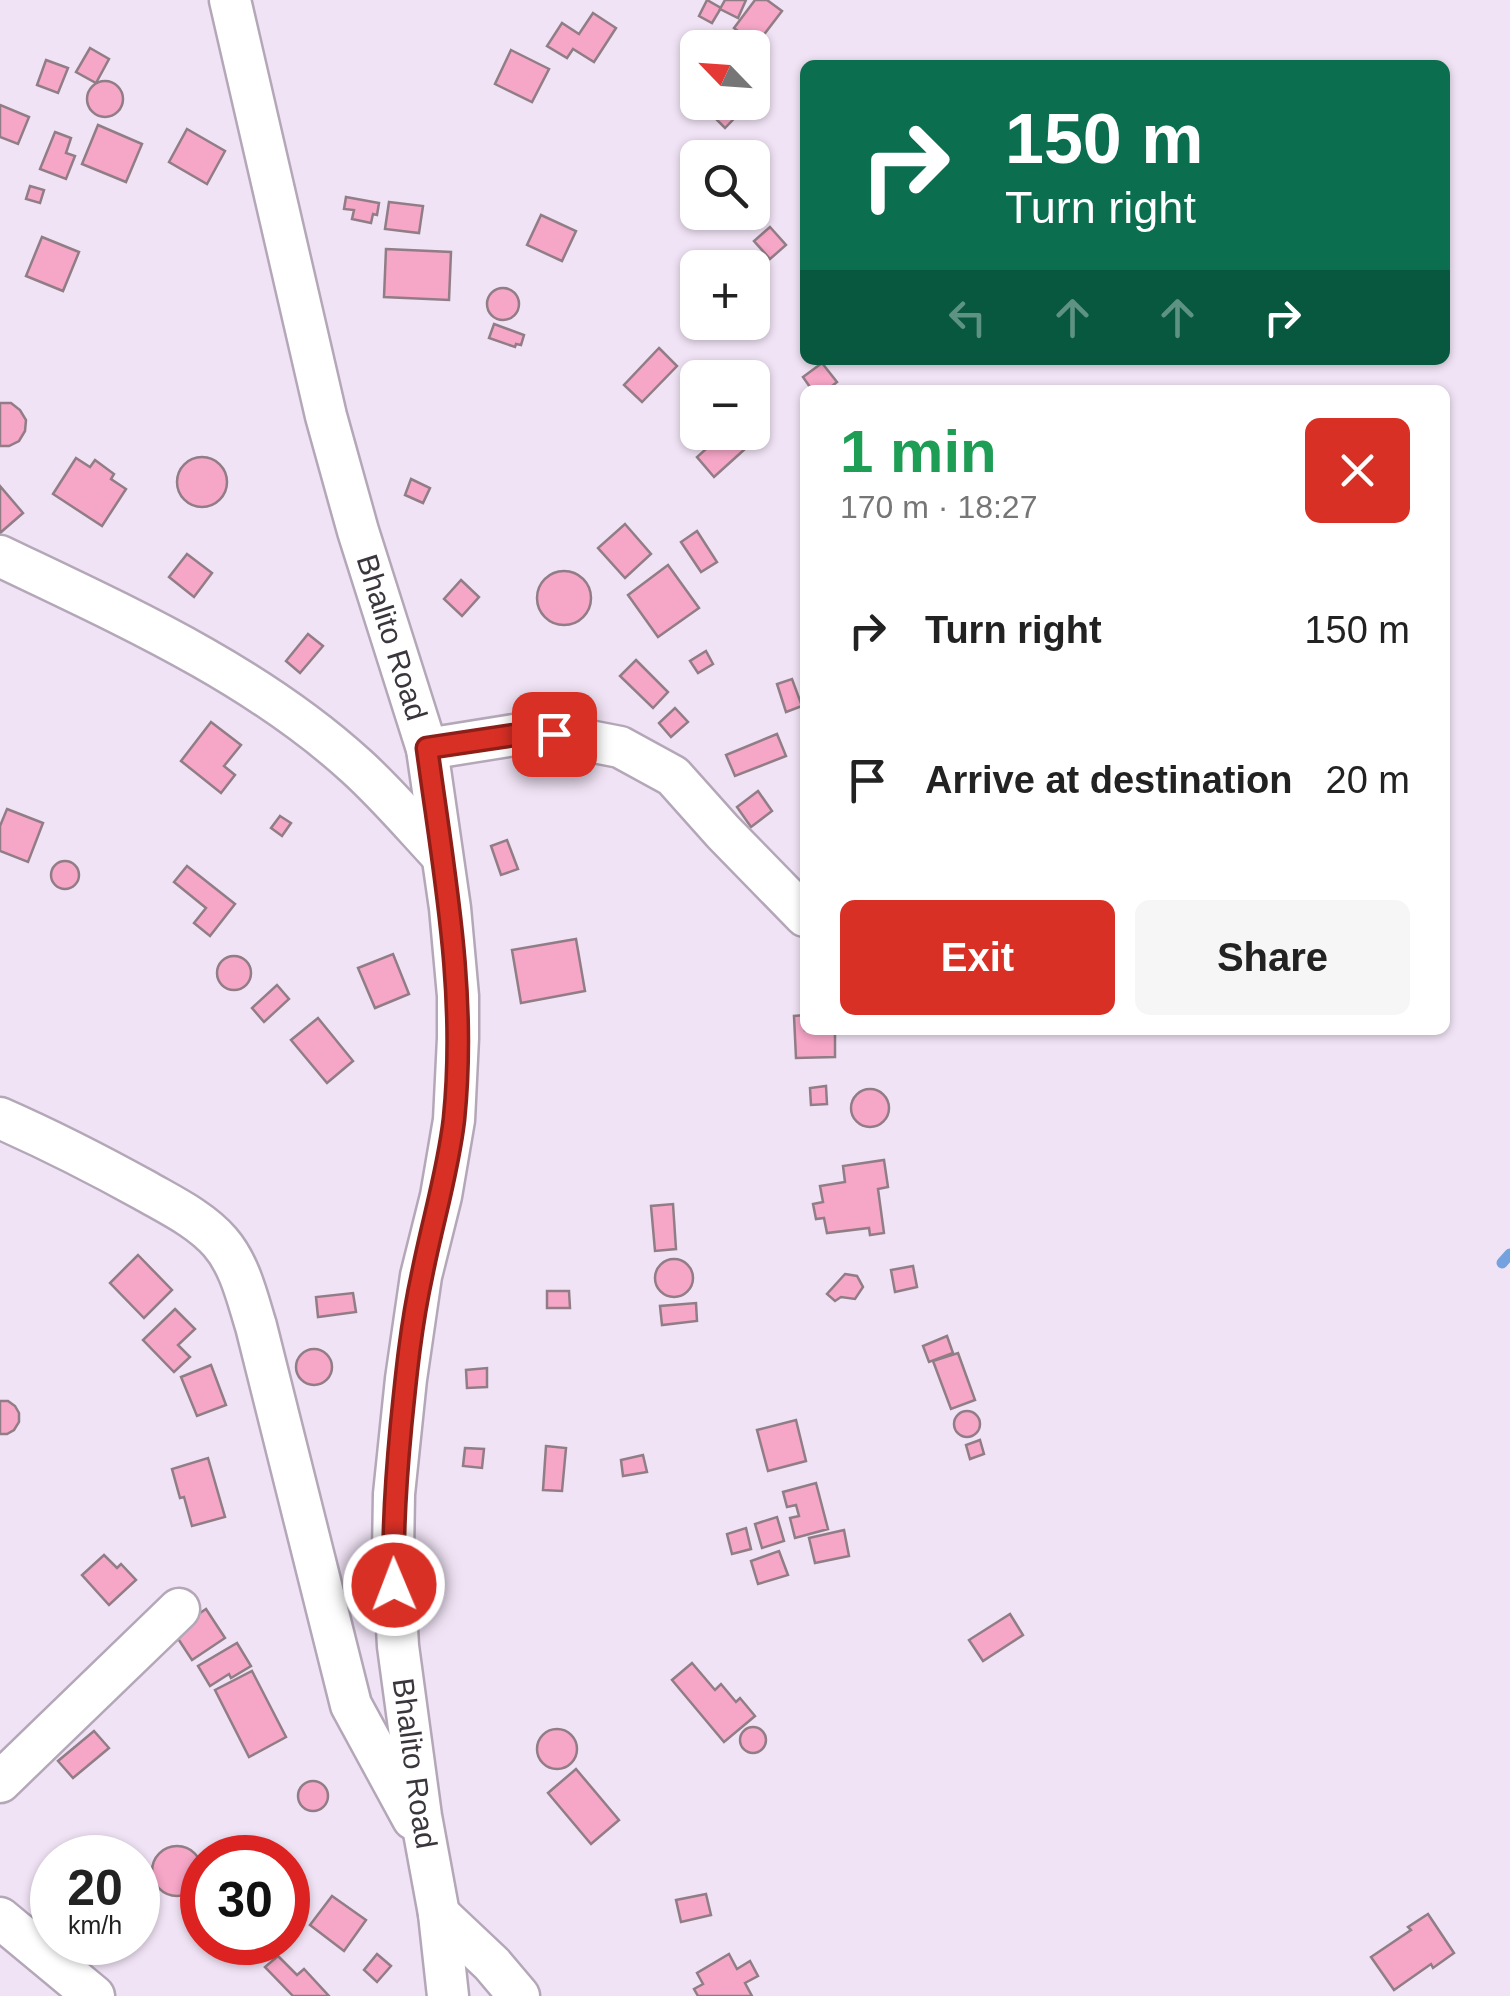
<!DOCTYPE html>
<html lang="en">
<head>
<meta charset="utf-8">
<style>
  body { margin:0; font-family:Arial,sans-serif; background:#f6f6f6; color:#222; height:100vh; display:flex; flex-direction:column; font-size:38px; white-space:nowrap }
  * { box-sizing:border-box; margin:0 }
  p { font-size:32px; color:#767676 }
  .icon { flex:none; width:55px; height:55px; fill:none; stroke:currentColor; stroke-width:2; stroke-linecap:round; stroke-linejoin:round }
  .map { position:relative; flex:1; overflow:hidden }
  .panel { position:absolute; left:800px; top:385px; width:650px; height:650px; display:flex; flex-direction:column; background:#fff; border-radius:15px; box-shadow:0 2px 8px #0004 }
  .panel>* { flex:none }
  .top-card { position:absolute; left:800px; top:60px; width:650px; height:305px; border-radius:15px; box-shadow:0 2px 8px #0004; background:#0b6e4f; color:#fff; overflow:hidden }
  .needle { width:65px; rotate:295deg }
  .buttons { position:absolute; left:680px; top:30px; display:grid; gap:20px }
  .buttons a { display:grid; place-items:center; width:90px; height:90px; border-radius:15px; background:#fff; box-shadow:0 2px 8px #0004; font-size:50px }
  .speed { position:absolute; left:30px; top:1835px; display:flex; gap:20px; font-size:50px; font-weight:700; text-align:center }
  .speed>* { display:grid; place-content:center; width:130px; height:130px; border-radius:50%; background:#fff; box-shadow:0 2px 8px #0004; line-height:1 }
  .speed small { font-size:25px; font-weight:400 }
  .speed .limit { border:15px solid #d22; background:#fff; color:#111 }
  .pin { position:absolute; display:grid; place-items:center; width:85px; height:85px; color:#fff; margin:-42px; border-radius:20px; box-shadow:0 5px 15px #0006 }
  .me { position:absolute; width:110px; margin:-55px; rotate:359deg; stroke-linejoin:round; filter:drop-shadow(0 0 8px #0008) }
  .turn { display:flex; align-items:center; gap:35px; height:210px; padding:0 40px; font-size:45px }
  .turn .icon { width:130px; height:130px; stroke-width:2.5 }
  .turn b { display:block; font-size:70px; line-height:85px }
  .lanes { display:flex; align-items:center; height:95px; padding:0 40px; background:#0003; justify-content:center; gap:50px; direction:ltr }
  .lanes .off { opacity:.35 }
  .round { display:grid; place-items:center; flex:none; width:105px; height:105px; border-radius:15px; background:#f6f6f6 }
  .summary { display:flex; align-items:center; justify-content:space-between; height:170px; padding:0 40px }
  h1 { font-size:60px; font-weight:600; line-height:75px; color:#1e9e55 }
  .button { display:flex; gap:20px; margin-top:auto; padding:20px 40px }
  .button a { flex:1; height:115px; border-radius:15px; background:#d93025; color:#fff; font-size:40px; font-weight:600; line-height:115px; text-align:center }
  .button a+a { background:#f6f6f6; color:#222 }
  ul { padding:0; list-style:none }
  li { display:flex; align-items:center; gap:30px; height:150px; padding:0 40px }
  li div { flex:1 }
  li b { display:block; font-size:38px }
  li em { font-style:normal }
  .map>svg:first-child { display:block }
</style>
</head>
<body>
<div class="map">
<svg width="1510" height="1996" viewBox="0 0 1510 1996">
  <rect width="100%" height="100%" fill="#f0e3f5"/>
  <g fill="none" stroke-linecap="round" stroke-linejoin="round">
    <polyline stroke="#73a2df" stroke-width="11" points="1502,1263 1510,1254"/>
  </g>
  <g fill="#f6a6c7" stroke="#917d85" stroke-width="2.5">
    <polygon points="707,0 721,8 712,23 699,16"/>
    <polygon points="725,0 746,0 738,18 720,9"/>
    <polygon points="755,0 767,0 782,11 756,45 734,28"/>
    <polygon points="593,13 616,28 594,62 573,49 567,58 547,46 562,23 579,34"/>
    <polygon points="90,48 109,59 96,83 76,72"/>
    <polygon points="511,50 549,69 532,102 495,84"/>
    <polygon points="46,60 68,68 58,93 37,85"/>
    <circle cx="105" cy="99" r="18"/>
    <polygon points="698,93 698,102 722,102 708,117 691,100"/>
    <polygon points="722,102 750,102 725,128 711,114"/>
    <polygon points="0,105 29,117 18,144 0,137"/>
    <polygon points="98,125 142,144 126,182 82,164"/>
    <polygon points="187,129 225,151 207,184 169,162"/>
    <polygon points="55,132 71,138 66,153 75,156 66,179 40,169"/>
    <polygon points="30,186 44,190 40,203 26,199"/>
    <polygon points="346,197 379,203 377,215 373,214 371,223 352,219 354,210 344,209"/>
    <polygon points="389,202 423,206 419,233 385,229"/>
    <polygon points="541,215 576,231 562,261 527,245"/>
    <polygon points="770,227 786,245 770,259 754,241"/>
    <polygon points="42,237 79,252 63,291 26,276"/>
    <polygon points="386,249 451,252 449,300 384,297"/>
    <circle cx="503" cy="304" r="16"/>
    <polygon points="494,324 524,335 521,345 516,344 515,347 489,338"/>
    <polygon points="659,348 677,366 642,402 624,385"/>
    <polygon points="822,363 837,382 827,390 812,390 803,377"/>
    <polygon points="0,403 11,403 20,410 26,420 25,431 19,441 9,446 0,446"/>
    <polygon points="725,432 733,432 746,448 714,477 697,457"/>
    <circle cx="202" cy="482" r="25"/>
    <polygon points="76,458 90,467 95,460 114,474 111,479 126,489 102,526 53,494"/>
    <polygon points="411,479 430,488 423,503 405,495"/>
    <polygon points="0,486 23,513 0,533"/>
    <polygon points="625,524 651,554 625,578 598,548"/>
    <polygon points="697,531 717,562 701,572 681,542"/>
    <polygon points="187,554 212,573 194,597 169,577"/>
    <polygon points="668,565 699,608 658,637 628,595"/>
    <circle cx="564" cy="598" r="27"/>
    <polygon points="461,580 479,597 462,616 444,599"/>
    <polygon points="308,634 323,646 300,673 286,661"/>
    <polygon points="706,651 713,664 698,673 690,661"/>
    <polygon points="636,660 668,692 653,708 620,676"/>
    <polygon points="792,679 802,706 786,712 777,684"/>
    <polygon points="675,708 688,722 671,737 659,723"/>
    <polygon points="211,722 241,745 224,766 235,775 221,793 181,761"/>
    <polygon points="777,734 786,756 735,776 726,755"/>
    <polygon points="758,791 772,811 751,827 737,807"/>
    <polygon points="7,809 43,823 28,862 0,851 0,826"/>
    <polygon points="280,816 291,823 282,836 271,828"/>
    <polygon points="507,840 518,869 501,875 491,846"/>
    <circle cx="65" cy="875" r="14"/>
    <polygon points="187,866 235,904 210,936 194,923 206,908 174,882"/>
    <polygon points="576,939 585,991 521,1003 512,950"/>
    <polygon points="393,954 409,994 375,1008 358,968"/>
    <circle cx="234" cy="973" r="17"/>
    <polygon points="277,985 289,999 264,1022 252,1008"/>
    <polygon points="805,1015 805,1030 835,1030 835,1057 796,1058 794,1016"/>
    <polygon points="318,1018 353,1061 327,1083 291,1040"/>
    <polygon points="826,1086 827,1104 811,1105 810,1088"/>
    <circle cx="870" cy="1108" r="19"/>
    <polygon points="884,1160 888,1187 878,1189 884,1233 870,1235 869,1228 827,1233 824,1218 816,1219 813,1204 823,1202 820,1186 845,1182 843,1166"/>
    <polygon points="673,1204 676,1249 655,1251 651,1206"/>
    <polygon points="138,1255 172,1290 144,1318 110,1283"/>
    <circle cx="674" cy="1278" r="19"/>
    <polygon points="913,1266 917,1287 895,1292 891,1270"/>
    <polygon points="845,1274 857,1276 863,1287 855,1299 841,1297 835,1301 827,1294"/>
    <polygon points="547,1291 569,1291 570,1308 547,1308"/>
    <polygon points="353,1293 356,1312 318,1317 316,1297"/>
    <polygon points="696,1303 697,1321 662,1325 660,1306"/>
    <polygon points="175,1309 195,1329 178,1345 190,1357 174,1372 143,1340"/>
    <polygon points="947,1336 953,1353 929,1362 923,1346"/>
    <circle cx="314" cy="1367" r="18"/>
    <polygon points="958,1353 975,1400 951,1409 933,1361"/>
    <polygon points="211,1365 226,1405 197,1416 181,1377"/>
    <polygon points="487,1368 487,1387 467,1388 466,1370"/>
    <polygon points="0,1401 8,1401 15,1406 19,1413 19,1422 14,1430 7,1434 0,1434"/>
    <circle cx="967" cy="1424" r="13"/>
    <polygon points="796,1420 806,1461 768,1471 757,1430"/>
    <polygon points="980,1440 984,1454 970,1459 966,1445"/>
    <polygon points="546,1446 566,1448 562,1491 543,1490"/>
    <polygon points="465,1448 484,1449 482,1468 463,1466"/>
    <polygon points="643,1455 647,1472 623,1476 621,1460"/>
    <polygon points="208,1458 225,1517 192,1526 184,1497 180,1498 172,1469"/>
    <polygon points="816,1483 828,1529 795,1538 790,1518 799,1516 796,1505 787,1507 783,1492"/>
    <polygon points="777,1517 784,1541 762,1548 755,1524"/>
    <polygon points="746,1528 751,1549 732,1554 727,1534"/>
    <polygon points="844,1530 849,1556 815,1563 809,1538"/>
    <polygon points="779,1551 788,1575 758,1584 751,1561"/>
    <polygon points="104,1555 117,1568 121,1564 136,1580 109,1605 82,1575"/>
    <polygon points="206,1609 225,1638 192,1660 173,1631"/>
    <polygon points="1010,1614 1023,1635 983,1661 969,1640"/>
    <polygon points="237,1643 251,1666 231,1678 229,1674 210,1686 198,1666"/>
    <polygon points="692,1663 715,1690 721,1684 736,1702 740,1698 755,1716 724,1742 672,1680"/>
    <polygon points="252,1671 286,1737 249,1757 215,1690"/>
    <circle cx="753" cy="1740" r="13"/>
    <circle cx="557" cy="1749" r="20"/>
    <polygon points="94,1731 109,1748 73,1778 58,1761"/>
    <polygon points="576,1769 619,1820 591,1844 548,1793"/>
    <circle cx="313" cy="1796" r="15"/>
    <polygon points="77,1841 91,1858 58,1858"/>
    <circle cx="177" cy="1871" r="25"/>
    <polygon points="706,1894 711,1915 681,1922 676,1900"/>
    <polygon points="332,1896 366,1920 344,1951 310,1925"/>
    <polygon points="1428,1914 1454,1953 1433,1968 1431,1964 1394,1990 1371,1957 1411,1930 1408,1927"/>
    <polygon points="377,1954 391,1966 377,1982 364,1970"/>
    <polygon points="729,1954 737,1969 750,1961 758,1976 745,1983 752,1996 698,1996 694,1989 703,1984 697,1973"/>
    <polygon points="278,1956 297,1975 304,1969 329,1996 293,1996 265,1967"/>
  </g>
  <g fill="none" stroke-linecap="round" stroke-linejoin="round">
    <defs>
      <g id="street">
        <path id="s1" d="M230 0 326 416 358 531 427 749 450 908 458 996V1038L454 1120 441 1196 421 1276 406 1379 394 1494 393 1555 398 1646 421 1816 439 1914 448 1996"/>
        <path d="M0 556C123 615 254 673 356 766 386 793 413 825 441 855"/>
        <polyline points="427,749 514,735 553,734 620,747 673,776 723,832 805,916"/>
        <path d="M0 1118C50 1140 97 1164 144 1190 170 1205 200 1219 220 1242 240 1265 247 1297 256 1326L351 1705 413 1819"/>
        <polyline points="0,1782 179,1609"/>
        <polyline points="439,1914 492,1964 519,1996"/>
        <polyline points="0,1918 94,1996"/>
      </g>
    </defs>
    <use href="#street" stroke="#b3a7b8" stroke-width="45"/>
    <use href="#street" stroke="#fff" stroke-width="40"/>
  </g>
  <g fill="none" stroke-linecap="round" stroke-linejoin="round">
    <defs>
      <path id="route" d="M394 1585C392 1531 396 1479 401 1426 406 1376 411 1325 422 1275 432 1223 448 1172 454 1119 467 992 444 874 427 748L514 735 554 734"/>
    </defs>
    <use href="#route" stroke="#8d1f18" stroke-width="25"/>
    <use href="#route" stroke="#d93025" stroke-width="18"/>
  </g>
  <g text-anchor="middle" stroke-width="10" stroke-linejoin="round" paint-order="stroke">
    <g font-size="30" fill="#3b363d" stroke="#fff">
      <text dy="10" stroke="none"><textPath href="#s1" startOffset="658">Bhalito Road</textPath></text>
      <text dy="10" stroke="none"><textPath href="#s1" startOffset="1798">Bhalito Road</textPath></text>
    </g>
  </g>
</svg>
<div class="buttons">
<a><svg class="needle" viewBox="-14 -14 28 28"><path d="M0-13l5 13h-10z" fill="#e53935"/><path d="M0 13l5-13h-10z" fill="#767676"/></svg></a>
<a><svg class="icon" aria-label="search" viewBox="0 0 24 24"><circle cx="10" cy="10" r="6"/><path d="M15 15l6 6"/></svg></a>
<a>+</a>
<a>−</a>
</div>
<div class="speed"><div>20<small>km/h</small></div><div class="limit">30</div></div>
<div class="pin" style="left:554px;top:734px;background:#d93025"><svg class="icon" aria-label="arrive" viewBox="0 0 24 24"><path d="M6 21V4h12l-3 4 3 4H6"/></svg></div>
<svg class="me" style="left:394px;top:1585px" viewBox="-20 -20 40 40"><circle r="17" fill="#d93025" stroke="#fff" stroke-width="3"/><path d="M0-11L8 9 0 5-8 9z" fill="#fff"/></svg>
<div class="top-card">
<div class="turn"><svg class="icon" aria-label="right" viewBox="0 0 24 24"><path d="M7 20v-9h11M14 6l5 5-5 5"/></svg><div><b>150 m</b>Turn right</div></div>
<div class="lanes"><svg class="icon off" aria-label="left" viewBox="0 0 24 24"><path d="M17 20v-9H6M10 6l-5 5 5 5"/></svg><svg class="icon off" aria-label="ahead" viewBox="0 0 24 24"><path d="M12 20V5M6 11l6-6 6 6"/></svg><svg class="icon off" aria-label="ahead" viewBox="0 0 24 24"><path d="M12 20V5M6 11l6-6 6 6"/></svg><svg class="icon" aria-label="right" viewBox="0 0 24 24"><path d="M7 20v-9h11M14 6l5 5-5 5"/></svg></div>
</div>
<section class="panel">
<div class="summary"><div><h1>1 min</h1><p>170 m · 18:27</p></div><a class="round" style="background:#d93025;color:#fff"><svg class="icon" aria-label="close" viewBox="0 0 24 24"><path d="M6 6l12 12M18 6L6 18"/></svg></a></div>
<ul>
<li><svg class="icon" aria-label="right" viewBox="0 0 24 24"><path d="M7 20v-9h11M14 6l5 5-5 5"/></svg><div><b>Turn right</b></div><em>150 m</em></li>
<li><svg class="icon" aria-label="arrive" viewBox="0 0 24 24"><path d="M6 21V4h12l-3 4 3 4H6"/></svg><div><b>Arrive at destination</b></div><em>20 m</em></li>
</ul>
<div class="button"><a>Exit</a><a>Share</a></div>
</section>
</div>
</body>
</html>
